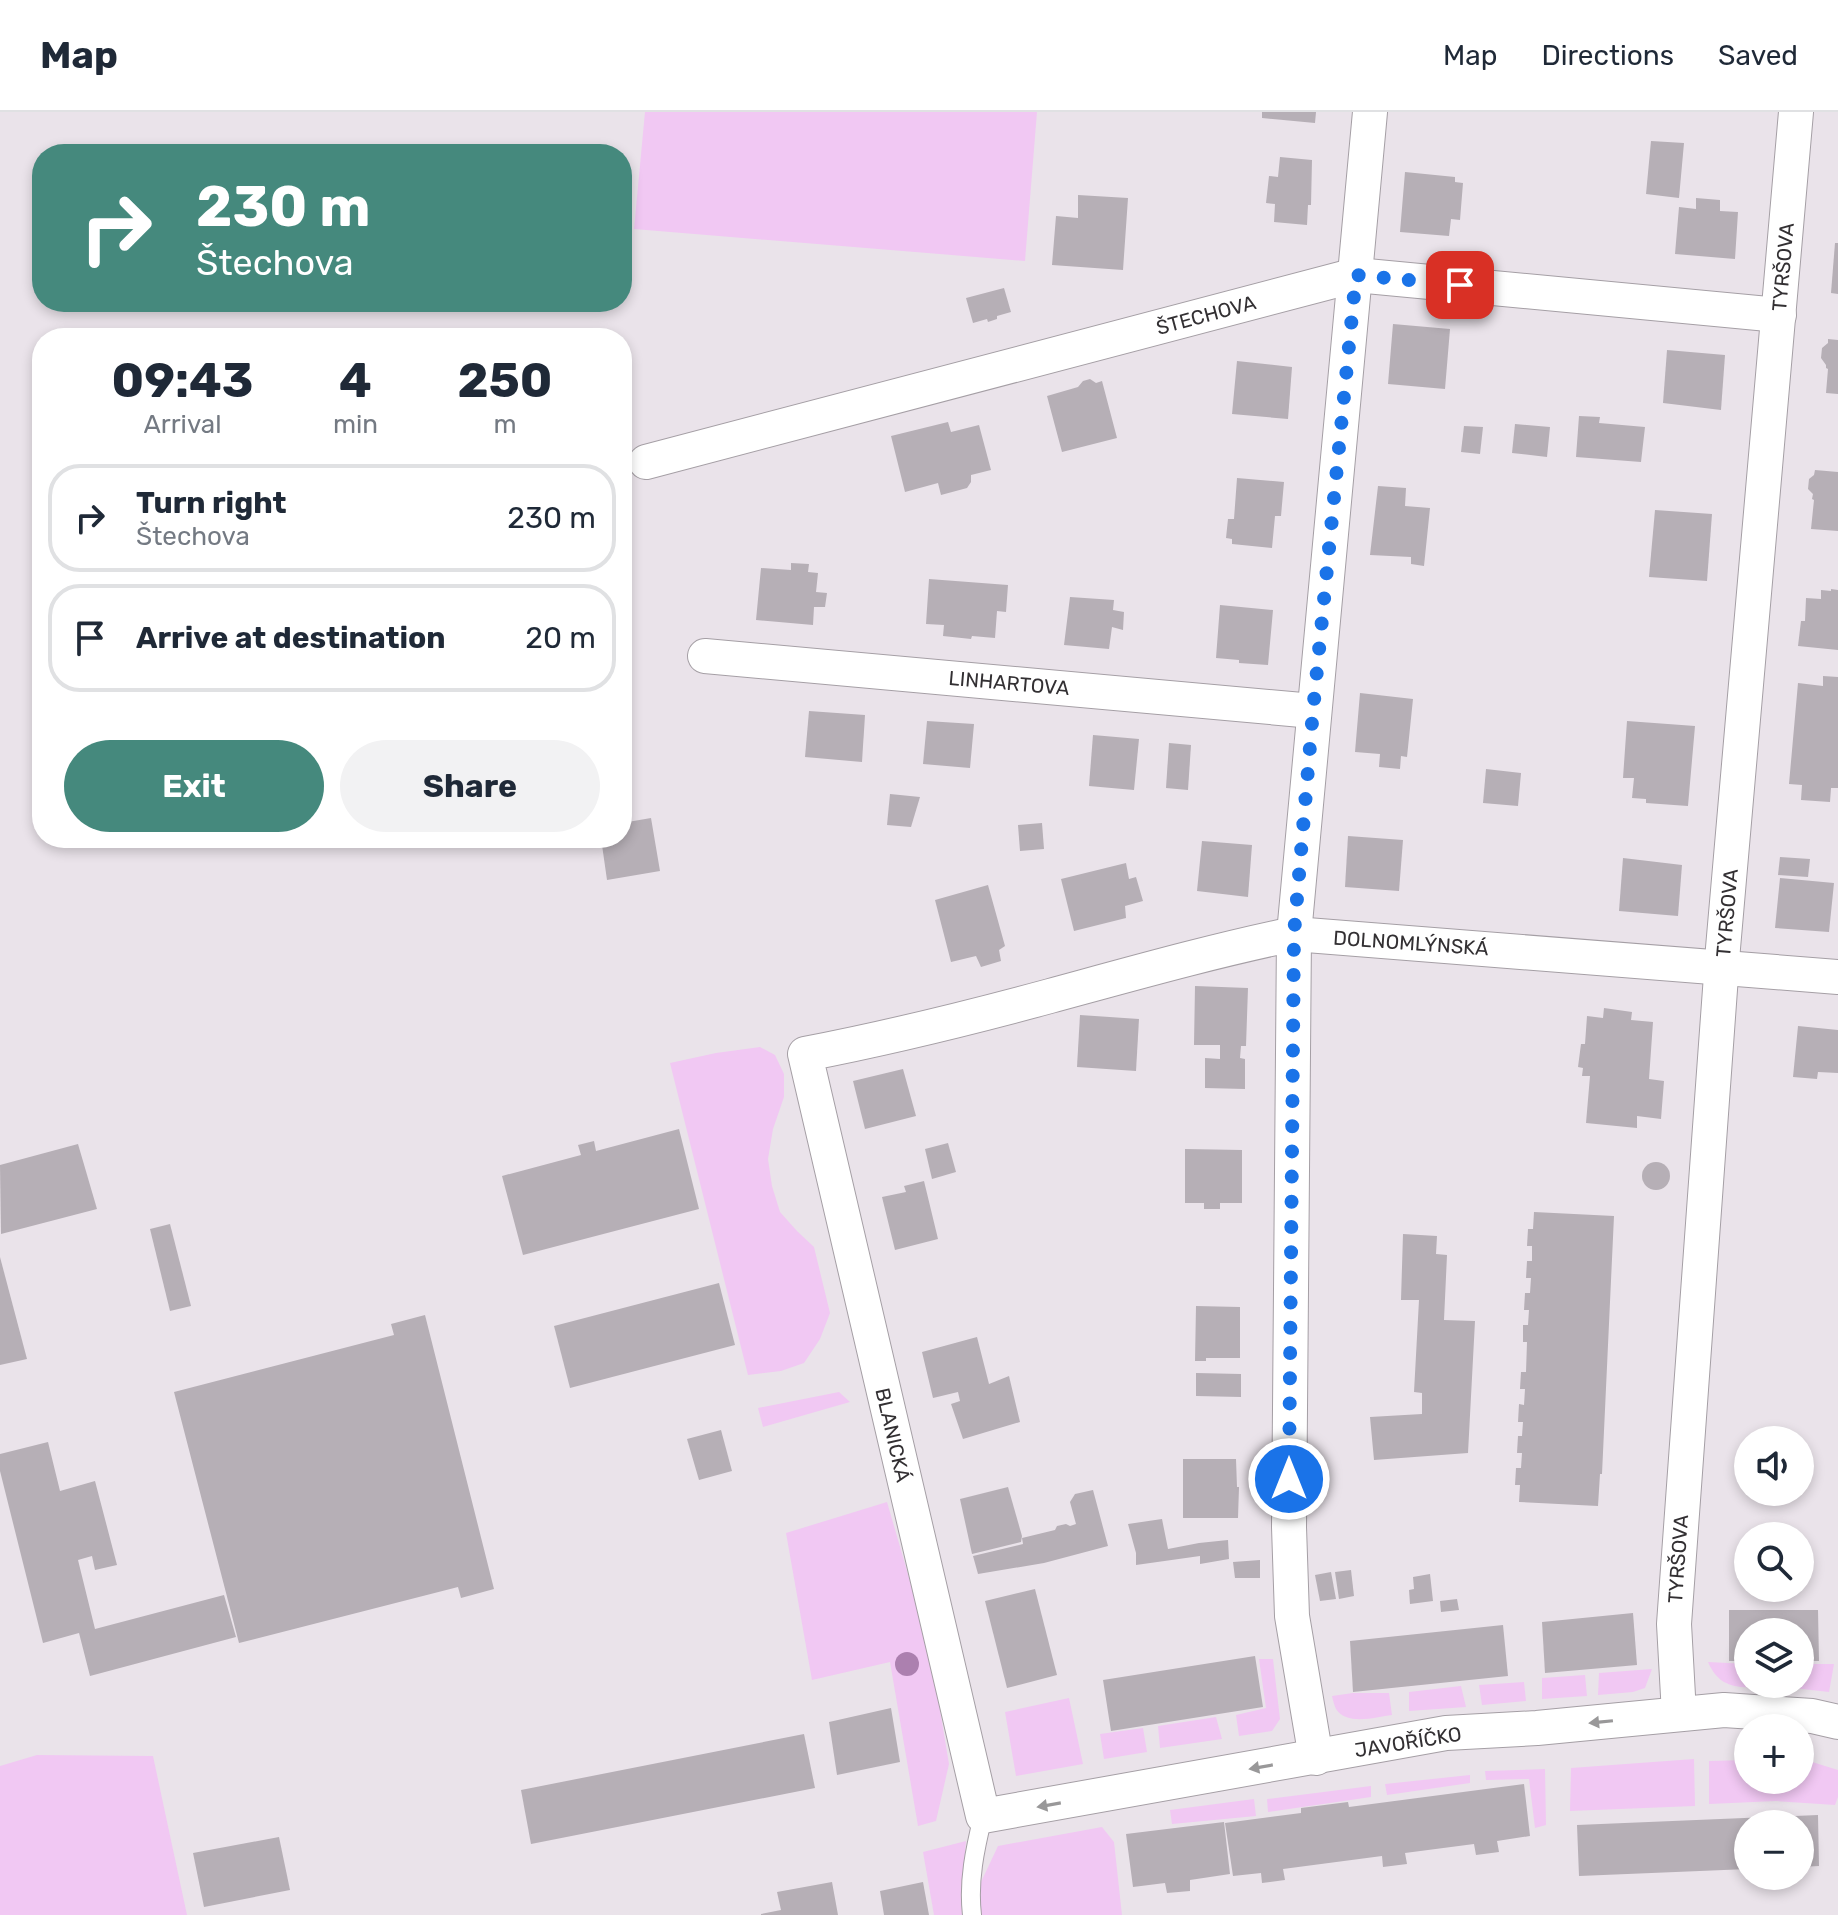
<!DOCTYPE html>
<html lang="en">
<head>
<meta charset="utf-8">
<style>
  body { margin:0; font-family:Rubik,sans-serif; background:#f2f2f3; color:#1f2937; height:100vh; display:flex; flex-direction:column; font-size:30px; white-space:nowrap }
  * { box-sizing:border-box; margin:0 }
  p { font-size:26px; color:#747a83 }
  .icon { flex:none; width:44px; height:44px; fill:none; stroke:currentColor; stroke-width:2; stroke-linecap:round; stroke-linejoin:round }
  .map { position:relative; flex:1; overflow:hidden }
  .side { position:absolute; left:32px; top:216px; width:600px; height:520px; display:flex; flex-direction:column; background:#fff; border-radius:32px; box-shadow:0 4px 12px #0003 }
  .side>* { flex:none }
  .banner { position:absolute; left:32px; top:32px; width:600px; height:168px; border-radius:32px; box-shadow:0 4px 12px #0003; background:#45897d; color:#fff; overflow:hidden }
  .tools { position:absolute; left:1734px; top:1314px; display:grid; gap:16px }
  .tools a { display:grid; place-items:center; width:80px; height:80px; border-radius:50%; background:#fff; box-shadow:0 4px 12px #0003; font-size:40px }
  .pin { position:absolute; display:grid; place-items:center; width:68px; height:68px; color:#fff; margin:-34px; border-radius:16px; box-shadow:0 4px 12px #0006 }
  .me { position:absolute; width:88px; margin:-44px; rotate:0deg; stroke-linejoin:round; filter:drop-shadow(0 0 6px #0008) }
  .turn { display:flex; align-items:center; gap:28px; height:168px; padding:0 32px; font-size:36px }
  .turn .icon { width:104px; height:104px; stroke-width:2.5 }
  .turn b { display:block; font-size:56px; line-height:68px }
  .eta { display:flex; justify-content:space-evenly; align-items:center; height:136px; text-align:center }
  .eta b { font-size:48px; font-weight:700; line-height:56px }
  .action { display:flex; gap:16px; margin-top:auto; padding:16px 32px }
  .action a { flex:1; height:92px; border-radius:48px; background:#45897d; color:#fff; font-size:32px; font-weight:700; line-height:92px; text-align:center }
  .action a+a { background:#f2f2f3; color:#1f2937 }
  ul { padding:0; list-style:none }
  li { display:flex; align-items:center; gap:24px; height:108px; margin:0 16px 12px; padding:0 16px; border:4px solid #e0e1e3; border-radius:32px }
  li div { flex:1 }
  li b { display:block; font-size:30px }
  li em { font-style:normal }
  header { display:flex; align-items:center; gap:48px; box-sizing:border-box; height:112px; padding:0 40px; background:#fff; border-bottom:2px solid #e0e1e3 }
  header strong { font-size:38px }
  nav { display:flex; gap:44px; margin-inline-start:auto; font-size:28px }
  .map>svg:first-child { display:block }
</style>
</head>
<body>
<header>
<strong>Map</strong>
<nav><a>Map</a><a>Directions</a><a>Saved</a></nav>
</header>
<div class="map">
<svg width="1838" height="1803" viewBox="0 0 1838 1803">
  <rect width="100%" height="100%" fill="#eae3ea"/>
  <g fill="#f1c8f3">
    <polygon points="645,0 1037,0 1025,149 634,117"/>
    <polygon points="760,935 775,943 784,962 784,985 773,1017 768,1047 772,1074 780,1100 797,1119 814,1135 830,1201 820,1227 804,1251 781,1259 748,1263 670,951 716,941"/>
    <polygon points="839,1280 850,1290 763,1315 758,1296"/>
    <polygon points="887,1390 930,1538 949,1652 936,1709 918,1714 890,1550 812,1568 786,1421"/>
    <polygon points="1259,1547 1273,1547 1280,1607 1272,1619 1239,1624 1236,1603 1266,1596"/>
    <path d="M1708 1550 1748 1552V1572H1771V1575C1743 1575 1721 1580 1708 1550Z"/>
    <polygon points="1800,1552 1834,1552 1829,1580 1784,1575 1784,1572 1800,1572"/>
    <polygon points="1652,1557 1645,1576 1633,1580 1598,1583 1599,1561"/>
    <polygon points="1585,1563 1587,1584 1542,1587 1542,1566"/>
    <polygon points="1524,1570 1526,1589 1482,1593 1479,1573"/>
    <polygon points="1461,1574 1466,1595 1409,1599 1409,1580"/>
    <path d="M1353 1581H1389L1392 1603C1376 1605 1347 1614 1336 1597 1334 1593 1333 1588 1332 1584Z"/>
    <polygon points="1069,1586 1083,1652 1016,1664 1005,1600"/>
    <polygon points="1216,1605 1222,1627 1160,1636 1158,1614"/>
    <polygon points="1143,1616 1147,1640 1104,1647 1100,1622"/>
    <polygon points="37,1643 153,1644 187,1803 0,1803 0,1654"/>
    <polygon points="1694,1647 1695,1694 1570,1699 1571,1656"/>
    <polygon points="1748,1648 1748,1668 1800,1668 1800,1648 1809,1649 1838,1658 1838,1685 1835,1693 1776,1689 1709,1692 1709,1649"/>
    <polygon points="1545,1657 1546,1713 1535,1716 1529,1667 1486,1668 1485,1659"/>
    <polygon points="1470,1663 1470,1671 1387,1683 1385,1672"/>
    <polygon points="1371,1674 1371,1685 1268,1700 1267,1687"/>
    <polygon points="1254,1687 1256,1704 1172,1712 1170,1698"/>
    <polygon points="1102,1715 1114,1730 1122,1803 975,1803 973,1787 998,1734"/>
    <polygon points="966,1729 961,1783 962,1803 934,1803 923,1740"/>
  </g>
  <g fill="#b6afb6">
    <polygon points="1262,0 1316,0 1315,11 1262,6"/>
    <polygon points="1651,29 1684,31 1679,86 1646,82"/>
    <polygon points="1280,45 1312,48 1311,93 1308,93 1307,113 1274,110 1275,92 1266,91 1269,64 1278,65"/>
    <polygon points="1405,60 1455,65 1455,70 1463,71 1460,108 1451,107 1449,124 1400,120"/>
    <polygon points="1078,83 1128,86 1123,158 1052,153 1056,104 1078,106"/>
    <polygon points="1696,86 1720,88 1720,99 1738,100 1735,147 1675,142 1679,95 1696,97"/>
    <polygon points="1835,131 1838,131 1838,182 1831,181"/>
    <polygon points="1004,176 1011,200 997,204 997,207 988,210 987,207 973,211 966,186"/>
    <polygon points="1393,212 1450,217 1445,277 1388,272"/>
    <polygon points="1828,227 1838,228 1838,282 1826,281 1828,257 1826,256 1826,253 1821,246 1822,236 1828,231"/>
    <polygon points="1667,238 1725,243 1721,298 1663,291"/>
    <polygon points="1237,249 1292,255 1288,307 1232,302"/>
    <polygon points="1090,267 1096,271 1102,269 1117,326 1062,340 1047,284 1078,275 1083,269"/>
    <polygon points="1579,304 1600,305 1599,311 1645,315 1641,350 1576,345"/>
    <polygon points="948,310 951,320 979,313 991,358 971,363 971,370 967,376 941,383 938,371 905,380 891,324"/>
    <polygon points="1515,312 1550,315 1547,345 1512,341"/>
    <polygon points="1464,314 1483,315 1480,342 1461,340"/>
    <polygon points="1815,358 1838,360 1838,419 1811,417 1814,388 1812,387 1813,382 1808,377 1809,367 1814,363"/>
    <polygon points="1237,366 1284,370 1281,404 1275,404 1272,436 1232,432 1232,427 1226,426 1228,407 1234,407"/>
    <polygon points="1378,374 1406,376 1405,394 1430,396 1424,454 1411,452 1411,445 1370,443"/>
    <polygon points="1655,398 1712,402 1707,469 1649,465"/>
    <polygon points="791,451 809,452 808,460 818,461 816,480 827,481 825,495 814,495 813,513 756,508 761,456 791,458"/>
    <polygon points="929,467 1008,473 1006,500 997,499 995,526 972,524 971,527 943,524 944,513 926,512"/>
    <polygon points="1831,477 1838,478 1838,538 1798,534 1801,509 1805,509 1806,486 1821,487 1821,478 1831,479"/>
    <polygon points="1070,485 1114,488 1113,498 1124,500 1123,518 1112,515 1109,537 1064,533"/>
    <polygon points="1220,493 1273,498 1268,553 1239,551 1239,548 1216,546"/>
    <polygon points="1823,564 1838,565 1838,676 1831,676 1830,690 1801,688 1802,673 1789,672 1798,571 1823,574"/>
    <polygon points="1360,581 1413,587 1407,645 1401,644 1400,657 1379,655 1380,642 1355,640"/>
    <polygon points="809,599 865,603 862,650 805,645"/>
    <polygon points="927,609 974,612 970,656 923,652"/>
    <polygon points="1627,609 1695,614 1688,694 1646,691 1646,687 1632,686 1634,666 1623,666"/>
    <polygon points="1093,623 1139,627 1134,678 1089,674"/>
    <polygon points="1169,631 1191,633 1188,678 1166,676"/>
    <polygon points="1486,657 1521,661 1518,694 1483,691"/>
    <polygon points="890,682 920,685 911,715 887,713"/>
    <polygon points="651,706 660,759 607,768 601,726 622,726 622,711"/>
    <polygon points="1042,711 1044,737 1020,739 1018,713"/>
    <polygon points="1348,724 1403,728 1399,779 1345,775"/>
    <polygon points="1202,729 1252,733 1248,785 1197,779"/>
    <polygon points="1780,745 1810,747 1808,765 1778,763"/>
    <polygon points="1623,746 1682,753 1678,804 1619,799"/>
    <polygon points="1126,751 1129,767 1136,765 1143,789 1125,794 1126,806 1074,819 1061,767"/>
    <polygon points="1780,766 1834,771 1829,820 1775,816"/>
    <polygon points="988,773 1005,834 999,838 1001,849 981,855 976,844 951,850 935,788"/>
    <polygon points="1195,874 1248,876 1246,934 1241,934 1240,946 1245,947 1245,977 1205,976 1205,946 1220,947 1220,933 1194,933"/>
    <polygon points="1604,896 1632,900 1631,908 1653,910 1649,967 1664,969 1661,1007 1637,1004 1637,1016 1586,1011 1590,964 1582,964 1583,956 1578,955 1581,932 1585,932 1587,904 1603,906"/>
    <polygon points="1080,903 1139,907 1136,959 1077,955"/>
    <polygon points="1798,914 1838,918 1838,961 1818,960 1817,967 1793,965"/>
    <polygon points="903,957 916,1004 865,1017 853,969"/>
    <polygon points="679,1017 699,1097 523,1143 502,1064 581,1043 578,1033 594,1029 596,1039"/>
    <polygon points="948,1031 956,1060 932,1067 925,1037"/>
    <polygon points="78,1032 97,1097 1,1122 0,1053"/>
    <polygon points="1185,1037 1242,1038 1242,1091 1220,1091 1220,1097 1204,1097 1204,1091 1185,1091"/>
    <circle cx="1656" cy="1064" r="14"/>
    <polygon points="924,1069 938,1127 895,1138 882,1085 906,1080 904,1074"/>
    <polygon points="1534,1100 1614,1104 1602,1362 1600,1362 1598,1394 1519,1390 1520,1373 1515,1373 1516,1356 1521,1356 1522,1341 1517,1341 1518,1324 1522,1324 1523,1310 1518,1310 1519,1292 1524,1293 1525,1277 1520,1277 1521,1260 1526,1260 1527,1230 1523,1230 1523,1213 1528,1213 1529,1198 1524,1198 1525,1181 1530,1181 1531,1166 1526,1166 1527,1149 1532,1149 1532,1134 1527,1134 1528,1117 1533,1117"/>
    <polygon points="170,1112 191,1194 170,1199 150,1117"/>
    <polygon points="1403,1122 1437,1124 1436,1142 1447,1143 1444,1208 1475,1209 1468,1341 1374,1348 1370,1305 1422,1302 1422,1281 1414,1280 1419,1188 1401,1188"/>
    <polygon points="0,1145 27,1247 0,1253"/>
    <polygon points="719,1171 735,1233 570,1276 554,1214"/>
    <polygon points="1196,1194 1240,1195 1240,1246 1206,1246 1206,1249 1195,1249"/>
    <polygon points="425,1203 494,1477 461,1486 458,1475 239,1531 174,1280 394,1223 391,1212"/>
    <polygon points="977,1225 989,1272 1009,1264 1020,1310 963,1327 951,1292 960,1289 958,1280 933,1286 922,1240"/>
    <polygon points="1196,1261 1241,1262 1241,1285 1196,1284"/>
    <polygon points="721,1318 732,1359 699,1368 687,1327"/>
    <polygon points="48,1330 60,1379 95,1369 117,1453 95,1458 92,1444 78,1448 95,1517 224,1483 236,1525 90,1564 79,1521 43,1531 0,1359 0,1342"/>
    <polygon points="1183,1347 1236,1347 1237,1375 1239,1375 1238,1406 1183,1406"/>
    <polygon points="1008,1375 1022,1424 1021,1430 972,1442 960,1387"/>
    <polygon points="1093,1378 1108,1434 1044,1451 978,1462 973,1444 1023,1432 1022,1426 1055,1418 1057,1414 1066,1412 1070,1414 1076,1412 1070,1390 1075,1382"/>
    <polygon points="1162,1407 1168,1437 1199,1431 1228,1428 1229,1447 1200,1452 1200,1444 1136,1453 1136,1441 1128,1412"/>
    <polygon points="1260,1448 1260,1466 1235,1466 1233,1450"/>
    <polygon points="1351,1458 1354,1484 1339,1487 1335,1460"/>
    <polygon points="1331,1460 1336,1487 1320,1489 1315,1463"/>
    <polygon points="1430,1462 1433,1489 1410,1492 1409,1478 1414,1477 1413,1465"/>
    <polygon points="1035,1477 1057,1563 1007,1576 985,1489"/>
    <polygon points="1457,1487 1459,1498 1441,1500 1440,1489"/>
    <polygon points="1729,1498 1818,1498 1819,1549 1800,1549 1800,1520 1748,1520 1748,1549 1729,1549"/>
    <polygon points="1633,1501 1637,1553 1545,1561 1542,1510"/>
    <polygon points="1503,1513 1508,1564 1353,1580 1350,1529"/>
    <polygon points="1255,1544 1263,1595 1111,1619 1103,1568"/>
    <polygon points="891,1596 900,1650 837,1663 829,1610"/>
    <polygon points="804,1622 815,1676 531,1732 521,1678"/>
    <polygon points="1524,1672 1530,1724 1497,1729 1499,1740 1476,1743 1474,1732 1405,1741 1407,1752 1383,1755 1382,1744 1283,1757 1285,1768 1262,1771 1261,1761 1233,1764 1225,1711 1301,1701 1301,1696 1348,1690 1349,1695"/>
    <polygon points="1818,1703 1819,1754 1800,1755 1800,1712 1748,1712 1748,1757 1579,1764 1577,1713"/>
    <polygon points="1224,1710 1230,1762 1190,1768 1190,1779 1167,1781 1165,1771 1133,1775 1126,1722"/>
    <polygon points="279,1725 290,1778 204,1795 193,1741"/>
    <polygon points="832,1770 838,1803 761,1803 761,1802 781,1798 777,1780"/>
    <polygon points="923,1770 929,1803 884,1803 880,1779"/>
  </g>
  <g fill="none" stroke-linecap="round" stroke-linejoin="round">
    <defs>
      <path id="lane" d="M972 1803C968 1769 975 1737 983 1704"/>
      <g id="street">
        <polyline points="646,350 1356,163 1779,203"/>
        <polyline points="705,544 1313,599"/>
        <path d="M1838 865 1294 822C1212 839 1131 862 1050 884 969 906 888 926 805 942L983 1704 1446 1621 1537 1616 1724 1598 1812 1604 1838 1610"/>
        <polyline points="1679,1602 1674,1512 1723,836 1796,0"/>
        <polyline points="1316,1646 1292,1504 1289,1415 1294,822 1370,0"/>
      </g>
    </defs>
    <use href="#lane" stroke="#a59fa5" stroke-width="20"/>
    <use href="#street" stroke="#a59fa5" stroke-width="36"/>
    <use href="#lane" stroke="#fff" stroke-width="18"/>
    <use href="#street" stroke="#fff" stroke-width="34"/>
  </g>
  <circle fill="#ac80af" cx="907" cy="1552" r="12"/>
  <defs><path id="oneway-solid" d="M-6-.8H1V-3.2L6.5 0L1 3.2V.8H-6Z" transform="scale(2)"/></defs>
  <g fill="#999899">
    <use href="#oneway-solid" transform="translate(1601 1610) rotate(174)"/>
    <use href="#oneway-solid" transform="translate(1261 1655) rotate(170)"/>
    <use href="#oneway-solid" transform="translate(1049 1693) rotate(170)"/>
  </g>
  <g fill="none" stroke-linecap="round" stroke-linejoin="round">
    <polyline stroke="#1a73e8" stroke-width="14" stroke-dasharray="0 25.2" points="1289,1367 1294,822 1313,599 1356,163 1460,173"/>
  </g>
  <g text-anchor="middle" stroke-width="6" stroke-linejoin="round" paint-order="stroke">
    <g font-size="20" fill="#333033" stroke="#fff">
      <text transform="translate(1783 155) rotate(-85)" y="7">TYRŠOVA</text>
      <text transform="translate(1206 203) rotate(-15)" y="7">ŠTECHOVA</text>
      <text transform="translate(1009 571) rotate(5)" y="7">LINHARTOVA</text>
      <text transform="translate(1727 801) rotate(-85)" y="7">TYRŠOVA</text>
      <text transform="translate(1411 831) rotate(4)" y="7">DOLNOMLÝNSKÁ</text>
      <text transform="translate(893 1323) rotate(77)" y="7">BLANICKÁ</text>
      <text transform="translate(1678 1447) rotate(-86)" y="7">TYRŠOVA</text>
      <text transform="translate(1408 1630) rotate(-9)" y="7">JAVOŘÍČKO</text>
    </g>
  </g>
</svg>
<div class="tools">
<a><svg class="icon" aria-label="sound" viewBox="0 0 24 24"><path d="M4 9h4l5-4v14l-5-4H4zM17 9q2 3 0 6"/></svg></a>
<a><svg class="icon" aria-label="search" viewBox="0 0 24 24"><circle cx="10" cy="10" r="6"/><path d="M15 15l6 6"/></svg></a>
<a><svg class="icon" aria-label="layers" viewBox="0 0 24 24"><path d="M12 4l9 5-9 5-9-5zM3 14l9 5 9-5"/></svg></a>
<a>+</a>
<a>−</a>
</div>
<div class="pin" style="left:1460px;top:173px;background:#d93025"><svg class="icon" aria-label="arrive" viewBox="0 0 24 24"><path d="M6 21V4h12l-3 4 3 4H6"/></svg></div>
<svg class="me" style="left:1289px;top:1367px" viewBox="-20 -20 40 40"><circle r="17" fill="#1a73e8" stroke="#fff" stroke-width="3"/><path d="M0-11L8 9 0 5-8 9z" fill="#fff"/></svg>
<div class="banner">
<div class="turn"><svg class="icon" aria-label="right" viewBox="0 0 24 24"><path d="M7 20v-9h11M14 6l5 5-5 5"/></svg><div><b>230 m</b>Štechova</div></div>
</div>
<section class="side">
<div class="eta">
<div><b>09:43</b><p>Arrival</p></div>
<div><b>4</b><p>min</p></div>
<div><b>250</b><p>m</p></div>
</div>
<ul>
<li><svg class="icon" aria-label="right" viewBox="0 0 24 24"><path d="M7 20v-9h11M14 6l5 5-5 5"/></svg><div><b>Turn right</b><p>Štechova</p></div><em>230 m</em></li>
<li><svg class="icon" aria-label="arrive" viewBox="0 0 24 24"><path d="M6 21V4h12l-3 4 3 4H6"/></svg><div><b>Arrive at destination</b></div><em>20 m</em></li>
</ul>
<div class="action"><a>Exit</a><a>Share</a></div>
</section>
</div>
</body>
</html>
